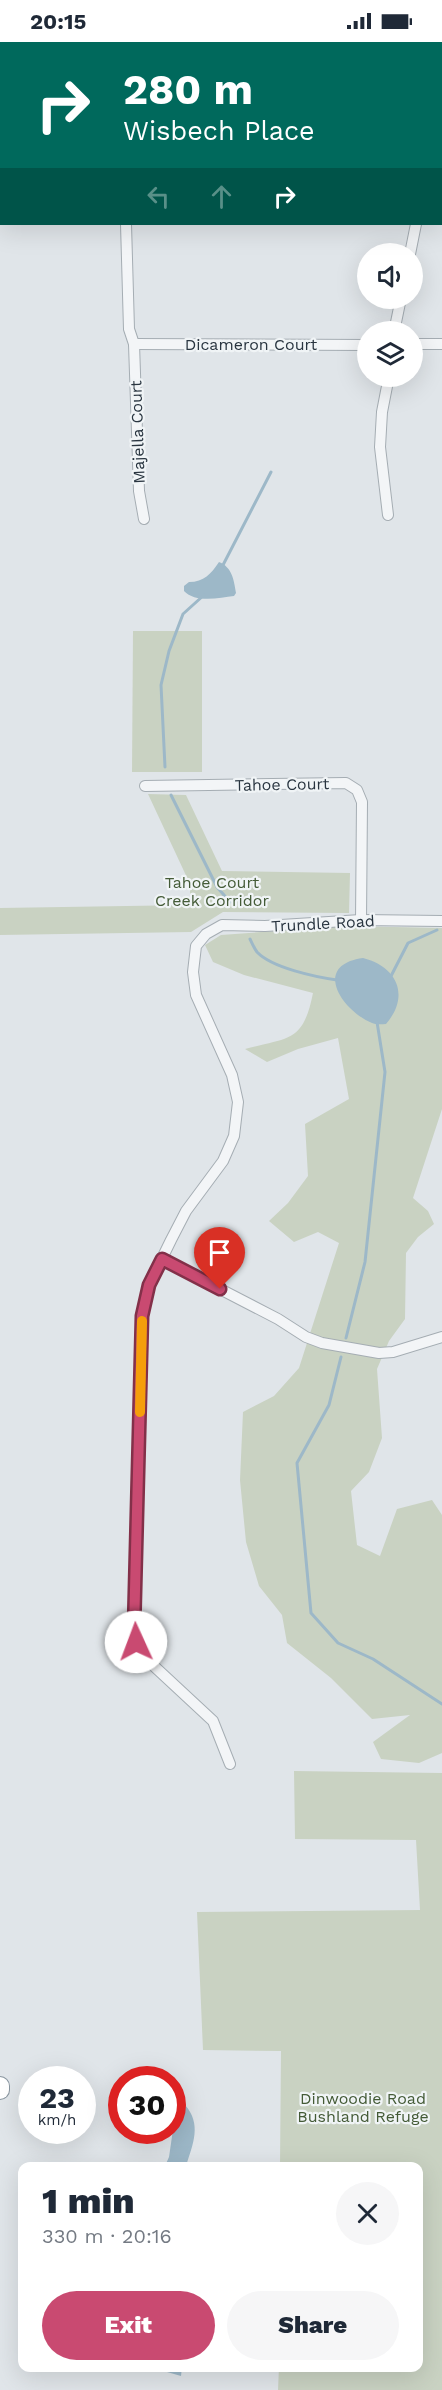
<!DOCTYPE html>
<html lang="en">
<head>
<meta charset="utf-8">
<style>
  body { margin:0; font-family:"Work Sans",sans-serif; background:#f6f6f7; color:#1f2937; height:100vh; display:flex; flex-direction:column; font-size:22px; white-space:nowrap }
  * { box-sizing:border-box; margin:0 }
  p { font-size:20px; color:#747a83 }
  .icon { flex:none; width:33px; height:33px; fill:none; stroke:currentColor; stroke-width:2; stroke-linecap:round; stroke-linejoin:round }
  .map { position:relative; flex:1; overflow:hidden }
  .drawer { position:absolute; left:18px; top:2120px; width:405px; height:210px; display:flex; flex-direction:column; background:#fff; border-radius:12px; box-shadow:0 6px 24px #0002 }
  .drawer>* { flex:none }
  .banner { position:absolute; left:0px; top:0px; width:442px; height:183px; box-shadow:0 6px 24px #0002; background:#00695c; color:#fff; overflow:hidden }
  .fabs { position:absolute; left:357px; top:201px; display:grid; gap:12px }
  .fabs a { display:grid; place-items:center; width:66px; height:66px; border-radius:50%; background:#fff; box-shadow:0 6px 24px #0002; font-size:30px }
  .speed { position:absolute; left:18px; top:2024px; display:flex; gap:12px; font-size:30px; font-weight:700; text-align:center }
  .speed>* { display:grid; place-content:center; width:78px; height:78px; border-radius:50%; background:#fff; box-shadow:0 6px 24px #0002; line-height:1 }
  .speed small { font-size:15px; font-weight:400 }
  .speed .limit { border:9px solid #d22; background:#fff; color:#111 }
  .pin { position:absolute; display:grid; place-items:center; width:51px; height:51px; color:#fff; margin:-62px -26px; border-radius:50% 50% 50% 0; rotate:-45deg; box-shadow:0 0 6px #0007 }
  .pin .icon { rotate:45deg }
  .me { position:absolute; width:66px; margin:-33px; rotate:358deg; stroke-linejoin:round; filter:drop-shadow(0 0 4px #0008) }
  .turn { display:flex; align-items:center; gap:21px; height:126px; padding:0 24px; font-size:27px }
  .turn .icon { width:78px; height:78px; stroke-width:2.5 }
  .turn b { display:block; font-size:42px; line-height:51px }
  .lanes { display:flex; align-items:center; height:57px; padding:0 24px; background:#0003; justify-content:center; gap:30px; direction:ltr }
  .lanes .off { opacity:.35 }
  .round { display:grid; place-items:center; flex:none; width:63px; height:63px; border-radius:32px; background:#f6f6f7 }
  .summary { display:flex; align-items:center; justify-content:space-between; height:102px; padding:0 24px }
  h1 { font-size:36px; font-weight:800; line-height:45px }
  .cta { display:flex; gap:12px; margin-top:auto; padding:12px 24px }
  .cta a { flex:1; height:69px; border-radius:36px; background:#c94a71; color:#fff; font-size:24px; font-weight:800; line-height:69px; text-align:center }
  .cta a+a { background:#f6f6f7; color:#1f2937 }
  .status { display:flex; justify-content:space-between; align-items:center; height:42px; padding:0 30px; background:#fff; direction:ltr }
  .status svg { height:16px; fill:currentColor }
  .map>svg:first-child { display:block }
</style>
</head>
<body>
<div class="status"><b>20:15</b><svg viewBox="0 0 49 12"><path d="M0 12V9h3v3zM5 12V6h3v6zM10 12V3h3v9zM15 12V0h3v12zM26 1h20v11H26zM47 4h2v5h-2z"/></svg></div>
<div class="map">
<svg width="442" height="2348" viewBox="0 0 442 2348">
  <rect width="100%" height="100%" fill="#e0e5e9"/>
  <g fill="#c9d2c2">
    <polygon points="133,589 202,589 202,730 132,730"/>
    <polygon points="148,752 186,753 222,829 350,831 349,871 223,870 191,890 0,893 0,866 190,863 190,842"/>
    <path d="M346 884 442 886V1067L413 1156 428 1169 434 1182 418 1195 406 1211 405 1277 389 1299 377 1327 382 1396 369 1430 351 1449 357 1503 380 1514 397 1467 432 1458 442 1473V1711L419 1721 381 1717 373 1700 410 1673 372 1677 331 1636 287 1601 282 1573 259 1544 246 1500 240 1438 243 1370 274 1354 299 1326 339 1201 318 1190 294 1200 269 1179 288 1161 308 1134 305 1082 349 1057 338 996 298 1007 267 1020 245 1007C289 995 303 1001 313 951L244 933 213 920 205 903 221 893Z"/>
    <polygon points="294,1729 442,1731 442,2348 278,2348 279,2325 418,2325 418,2124 280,2124 281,2009 203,2008 197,1870 420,1868 416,1798 295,1797"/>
  </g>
  <g fill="#9db8c8">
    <path d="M219 520C232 525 234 538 236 551L234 554C219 556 195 561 184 549V544L189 540C204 540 211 532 219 520Z"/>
    <path d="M363 916C398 925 410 954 386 982 382 982 376 983 372 981 341 968 312 923 363 916Z"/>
    <path d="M185 2063C202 2082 193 2102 186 2124H165L169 2115 176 2067Z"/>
    <polygon points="152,2325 182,2325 181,2334 153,2326"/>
  </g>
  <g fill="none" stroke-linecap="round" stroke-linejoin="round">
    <g stroke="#9db8c8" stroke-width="3">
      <polyline points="222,525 271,430"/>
      <polyline points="165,725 161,643 169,609 183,572 204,553"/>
      <polyline points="171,753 217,845 230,860"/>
      <path d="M250 897C252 901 254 906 257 910 272 926 316 935 337 938"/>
      <polyline points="390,936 408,901 437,888"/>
      <polyline points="346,1296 365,1220 385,1030 377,980"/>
      <polyline points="341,1315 329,1363 297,1421 311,1571 338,1601 373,1617 442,1662"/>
    </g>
    <defs>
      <g id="minor">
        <polyline points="367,0 367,2"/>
        <polyline points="441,94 442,94"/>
        <polyline points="126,182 129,287 134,302 139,449 144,477"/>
        <polyline points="410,212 416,182"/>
        <polyline points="394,290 401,256"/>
        <polyline points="134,302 368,303"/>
        <polyline points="412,302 442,302"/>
        <polyline points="388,473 380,405 382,370 389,334"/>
        <polyline points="145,744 346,741 357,748 362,760 361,878"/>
        <polyline points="162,1217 278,1277 306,1295 322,1301 379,1311 393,1310 442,1295"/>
        <polyline points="230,1722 213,1679 142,1613 136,1600 134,1587 142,1274 149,1243 171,1198 186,1169 223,1119 234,1094 238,1060 232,1033 196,953 193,930 196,904 206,892 222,883 265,884 361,878 442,879"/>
      </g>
      <polyline id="trunk" points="0,2044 0,2048"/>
    </defs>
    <use href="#minor" stroke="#a5adb3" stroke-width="12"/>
    <use href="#trunk" stroke="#88959f" stroke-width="20"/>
    <use href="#minor" stroke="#f3f5f7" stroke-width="10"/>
    <use href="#trunk" stroke="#fff" stroke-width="18"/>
  </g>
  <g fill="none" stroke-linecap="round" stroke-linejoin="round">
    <defs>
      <polyline id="route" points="136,1600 134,1587 142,1274 149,1243 162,1217 220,1247"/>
    </defs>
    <use href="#route" stroke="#833049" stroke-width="15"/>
    <use href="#route" stroke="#c94a71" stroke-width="10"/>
    <polyline stroke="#f59e0b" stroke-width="10" points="140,1370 142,1279"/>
  </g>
  <g text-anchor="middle" stroke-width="4.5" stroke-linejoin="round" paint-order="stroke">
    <g font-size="16" fill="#293540" stroke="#f0f4f6">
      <text x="251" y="308">Dicameron Court</text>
      <text transform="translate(137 390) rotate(-92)" y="6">Majella Court</text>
      <text transform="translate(282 742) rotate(-1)" y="6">Tahoe Court</text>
      <text transform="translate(323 881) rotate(-3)" y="6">Trundle Road</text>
    </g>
    <g font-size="16" fill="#445b37" stroke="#f0f4f6">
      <text x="212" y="846">Tahoe Court<tspan x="212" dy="18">Creek Corridor</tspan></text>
      <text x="363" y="2062">Dinwoodie Road<tspan x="363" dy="18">Bushland Refuge</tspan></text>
    </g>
  </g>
</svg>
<div class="fabs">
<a><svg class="icon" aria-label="sound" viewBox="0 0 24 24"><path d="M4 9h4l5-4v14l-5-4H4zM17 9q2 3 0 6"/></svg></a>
<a><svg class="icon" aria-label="layers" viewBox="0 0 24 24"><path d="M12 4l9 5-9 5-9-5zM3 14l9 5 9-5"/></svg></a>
</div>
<div class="speed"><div>23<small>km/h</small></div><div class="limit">30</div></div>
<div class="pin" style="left:220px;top:1247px;background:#d93025"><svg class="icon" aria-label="arrive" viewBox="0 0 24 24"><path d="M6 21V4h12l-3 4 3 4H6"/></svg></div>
<svg class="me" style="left:136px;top:1600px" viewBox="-20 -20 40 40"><circle r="19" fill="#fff"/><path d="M0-13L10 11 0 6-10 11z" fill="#c94a71"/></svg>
<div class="banner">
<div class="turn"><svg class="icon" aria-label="right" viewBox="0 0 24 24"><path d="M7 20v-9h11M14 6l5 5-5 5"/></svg><div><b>280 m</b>Wisbech Place</div></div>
<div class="lanes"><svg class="icon off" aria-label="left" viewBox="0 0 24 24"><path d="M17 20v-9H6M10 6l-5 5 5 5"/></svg><svg class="icon off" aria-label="ahead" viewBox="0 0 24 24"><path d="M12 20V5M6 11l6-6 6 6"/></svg><svg class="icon" aria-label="right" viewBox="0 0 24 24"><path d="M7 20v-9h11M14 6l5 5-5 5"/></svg></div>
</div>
<section class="drawer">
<div class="summary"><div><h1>1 min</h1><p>330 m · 20:16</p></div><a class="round"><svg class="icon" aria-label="close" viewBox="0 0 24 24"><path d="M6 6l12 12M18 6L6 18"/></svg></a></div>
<div class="cta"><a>Exit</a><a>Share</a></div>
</section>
</div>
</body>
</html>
